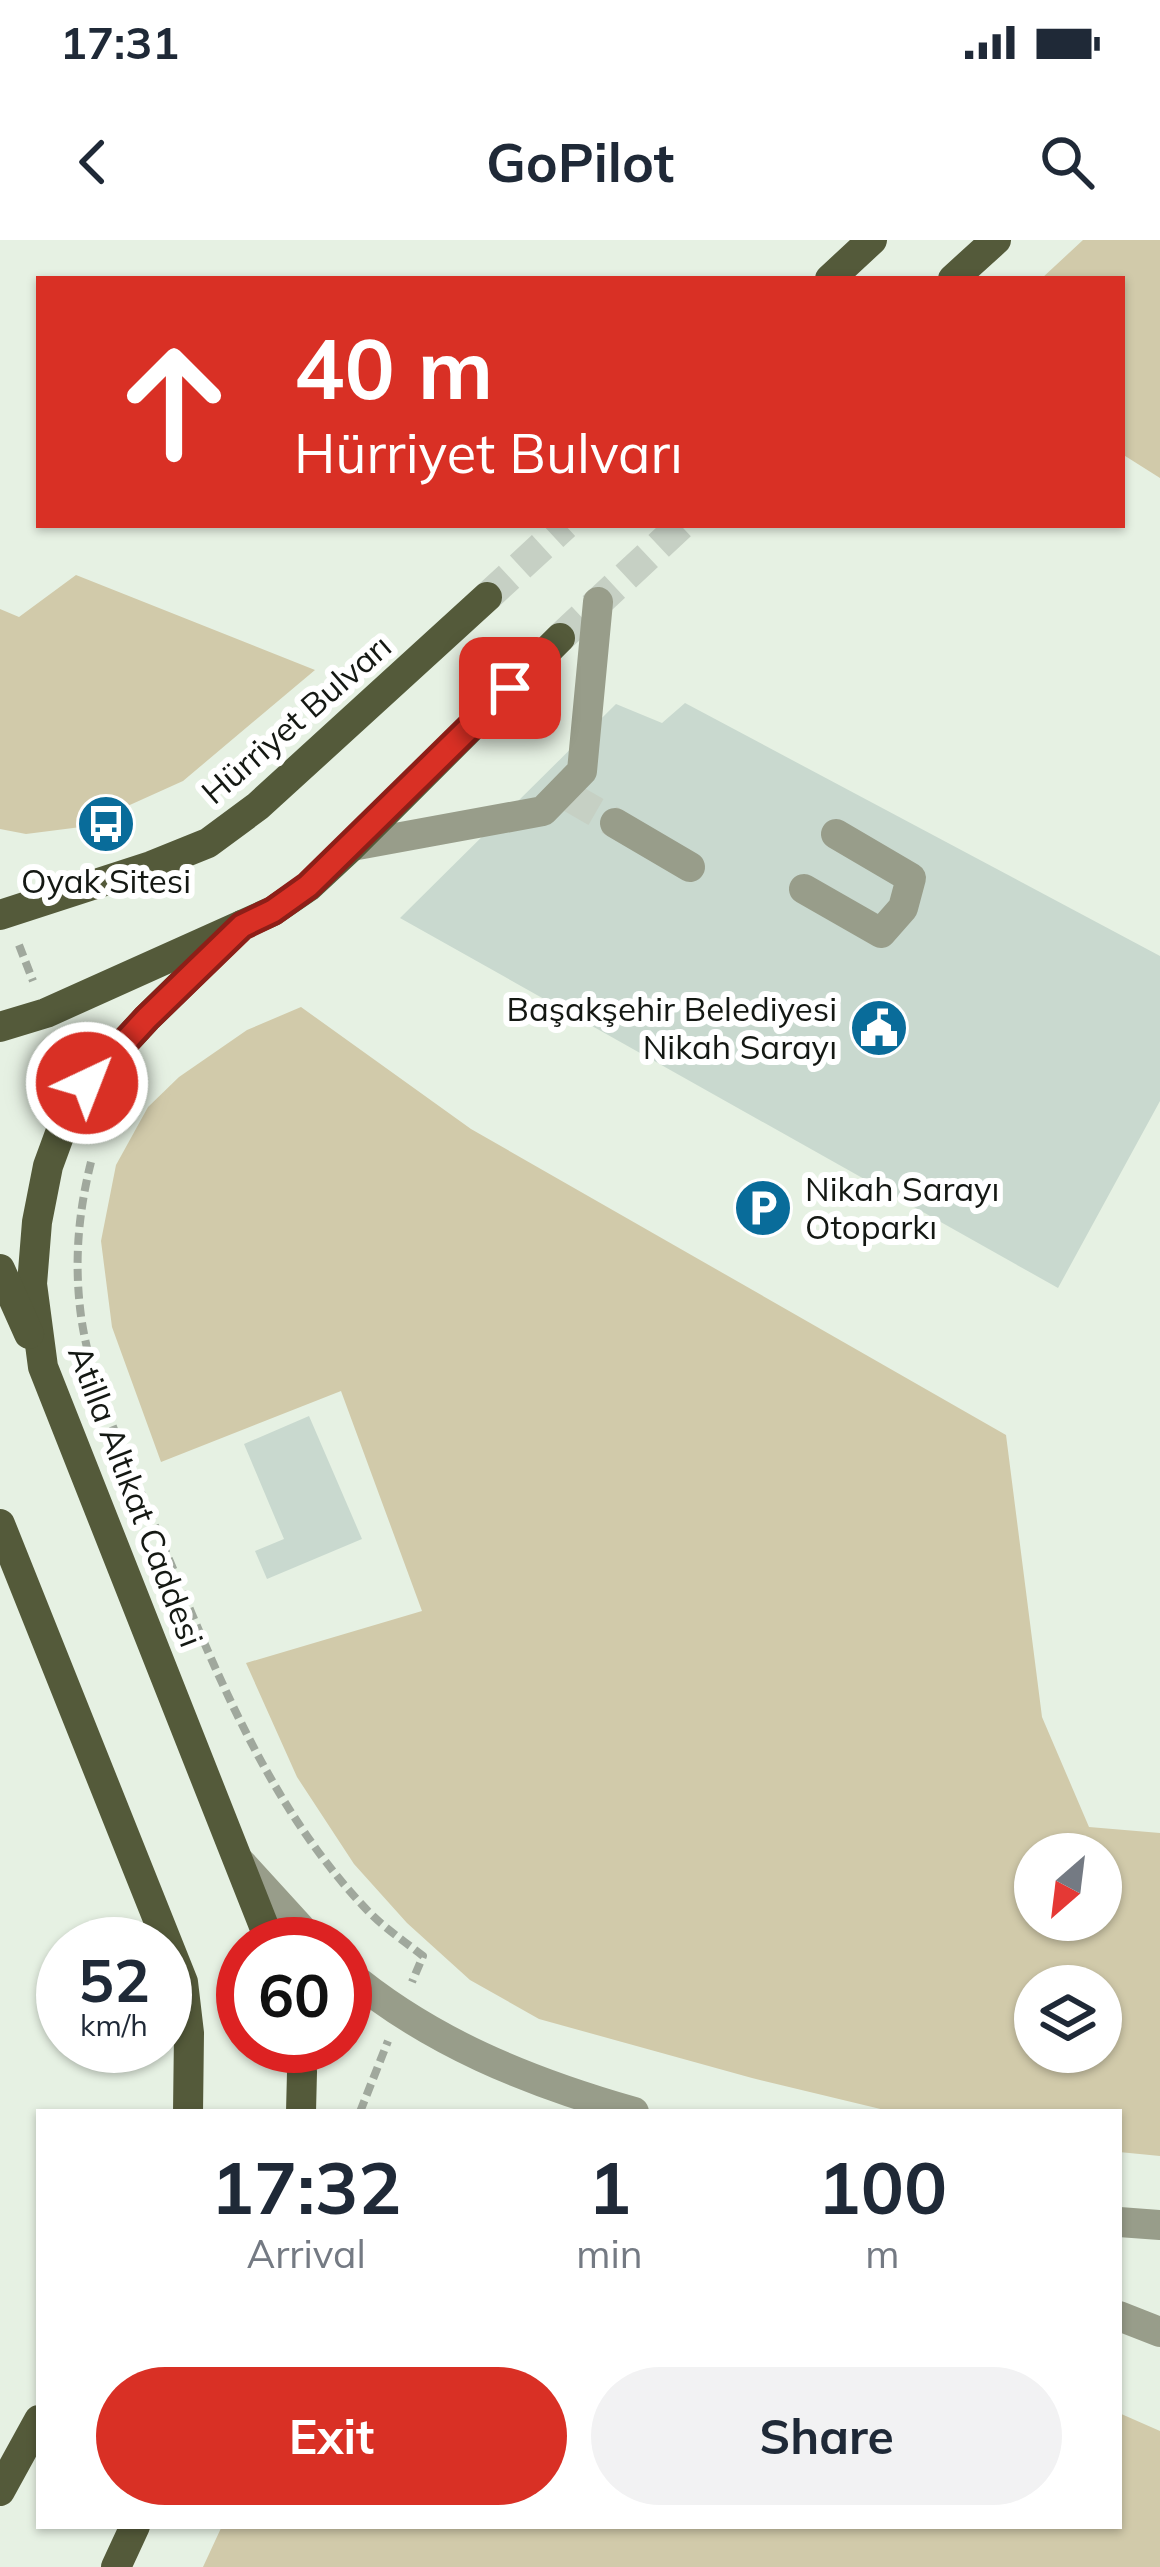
<!DOCTYPE html>
<html lang="en">
<head>
<meta charset="utf-8">
<style>
  body { margin:0; font-family:Mulish,sans-serif; background:#f2f2f3; color:#1f2937; height:100vh; display:flex; flex-direction:column; font-size:45px; white-space:nowrap }
  * { box-sizing:border-box; margin:0 }
  p { font-size:39px; color:#747a83 }
  .icon { flex:none; width:66px; height:66px; fill:none; stroke:currentColor; stroke-width:2; stroke-linecap:round; stroke-linejoin:round }
  .map { position:relative; flex:1; overflow:hidden }
  .details { position:absolute; left:36px; top:1869px; width:1086px; height:420px; display:flex; flex-direction:column; background:#fff; border-radius:0px; box-shadow:0 3px 9px #0004 }
  .details>* { flex:none }
  .guide { position:absolute; left:36px; top:36px; width:1089px; height:252px; border-radius:0px; box-shadow:0 3px 9px #0004; background:#d93025; color:#fff; overflow:hidden }
  .needle { width:78px; rotate:208deg }
  .buttons { position:absolute; left:1014px; top:1593px; display:grid; gap:24px }
  .buttons a { display:grid; place-items:center; width:108px; height:108px; border-radius:50%; background:#fff; box-shadow:0 3px 9px #0004; font-size:60px }
  .speed { position:absolute; left:36px; top:1677px; display:flex; gap:24px; font-size:60px; font-weight:700; text-align:center }
  .speed>* { display:grid; place-content:center; width:156px; height:156px; border-radius:50%; background:#fff; box-shadow:0 3px 9px #0004; line-height:1 }
  .speed small { font-size:30px; font-weight:400 }
  .speed .limit { border:18px solid #d22; background:#fff; color:#111 }
  .pin { position:absolute; display:grid; place-items:center; width:102px; height:102px; color:#fff; margin:-51px; border-radius:24px; box-shadow:0 6px 18px #0006 }
  .me { position:absolute; width:132px; margin:-66px; rotate:43deg; stroke-linejoin:round; filter:drop-shadow(0 0 9px #0008) }
  .turn { display:flex; align-items:center; gap:42px; height:252px; padding:0 60px; font-size:54px }
  .turn .icon { width:156px; height:156px; stroke-width:2.5 }
  .turn b { display:block; font-size:84px; line-height:102px }
  .eta { display:flex; justify-content:space-evenly; align-items:center; height:204px; text-align:center }
  .eta b { font-size:72px; font-weight:700; line-height:84px }
  .action { display:flex; gap:24px; margin-top:auto; padding:24px 60px }
  .action a { flex:1; height:138px; border-radius:72px; background:#d93025; color:#fff; font-size:48px; font-weight:700; line-height:138px; text-align:center }
  .action a+a { background:#f2f2f3; color:#1f2937 }
  .status { display:flex; justify-content:space-between; align-items:center; height:84px; padding:0 60px; background:#fff; direction:ltr }
  .status svg { height:33px; fill:currentColor }
  header { display:flex; justify-content:space-between; align-items:center; height:156px; padding:0 60px; background:#fff; font-size:54px; font-weight:700 }
  .map>svg:first-child { display:block }
</style>
</head>
<body>
<div class="status"><b>17:31</b><svg viewBox="0 0 49 12"><path d="M0 12V9h3v3zM5 12V6h3v6zM10 12V3h3v9zM15 12V0h3v12zM26 1h20v11H26zM47 4h2v5h-2z"/></svg></div>
<header><svg class="icon" aria-label="back" viewBox="0 0 24 24"><path d="M15 5l-7 7 7 7"/></svg>GoPilot<svg class="icon" aria-label="search" viewBox="0 0 24 24"><circle cx="10" cy="10" r="6"/><path d="M15 15l6 6"/></svg></header>
<div class="map">
<svg width="1160" height="2327" viewBox="0 0 1160 2327">
  <rect width="100%" height="100%" fill="#e6f1e3"/>
  <g fill="#d1caaa" fill-rule="evenodd">
    <polygon points="1083,0 1160,0 1160,238 1122,214 1122,39 1041,39"/>
    <polygon points="76,335 315,430 183,541 81,587 26,594 0,589 0,369 19,377"/>
    <path d="M301 767 471 889 1006 1195 1042 1477 1089 1587 1160 1593V1916L1119 1912V1872H893L752 1838 539 1779 470 1740 407 1683 354 1624 297 1537 246 1423 422 1371 341 1151 161 1222 112 1087 101 1001 116 925 148 867 179 837 247 790ZM1101 1614V1680H1035V1614ZM1101 1746V1812H1035V1746Z"/>
    <polygon points="1119,2173 1160,2191 1160,2327 203,2327 222,2286 1119,2286"/>
  </g>
  <g fill="#c9d9cf">
    <polygon points="685,463 1160,716 1160,861 1058,1048 400,678 616,464 662,483"/>
    <polygon points="309,1176 362,1299 267,1339 255,1311 284,1299 244,1204"/>
  </g>
  <g fill="none" stroke-linecap="round" stroke-linejoin="round">
    <polyline stroke="#c6d0c4" stroke-width="30" stroke-dasharray="30 15" stroke-linecap="butt" points="570,557 615,583"/>
    <g stroke="#c6d0c4" stroke-width="30" stroke-dasharray="30 15" stroke-linecap="butt">
      <polyline points="487,357 565,285"/>
      <polyline points="560,398 681,285"/>
    </g>
    <g stroke="#a0a89d" stroke-width="8" stroke-dasharray="12 6" stroke-linecap="butt">
      <polyline points="19,705 33,741"/>
      <path d="M91 922C78 974 74 1023 81 1076 91 1148 126 1215 153 1281 211 1418 263 1561 367 1670 383 1687 404 1701 423 1716L412 1742"/>
      <polyline points="360,1872 388,1801"/>
    </g>
    <g stroke="#989d8a" stroke-width="30">
      <polyline points="615,583 690,627"/>
      <polyline points="352,606 543,571 582,531 598,362"/>
      <polyline points="804,649 881,693 903,668 911,638 836,594"/>
      <polyline points="242,1624 315,1704"/>
      <path d="M345 1731C429 1802 529 1842 634 1872"/>
      <polyline points="1119,1982 1160,1985"/>
      <polyline points="1119,2076 1160,2092"/>
    </g>
    <g stroke="#545a3a" stroke-width="30">
      <polyline points="830,39 872,0"/>
      <polyline points="953,39 996,0"/>
      <polyline points="0,675 151,626 208,603 258,566 487,357"/>
      <polyline points="242,685 147,778 87,843 66,877 48,926 37,982 32,1044 43,1127 271,1704"/>
      <polyline points="0,787 46,773 273,671 308,647 352,606 560,398"/>
      <polyline points="0,1029 29,1094"/>
      <polyline points="0,1284 183,1742 189,1793 188,1872"/>
      <polyline points="298,1806 302,1832 301,1872"/>
      <polyline points="0,2251 39,2180"/>
      <polyline points="116,2327 135,2286"/>
    </g>
  </g>
  <g fill="none" stroke-linecap="round" stroke-linejoin="round">
    <defs>
      <polyline id="route" points="87,843 147,778 242,686 273,671 308,646 510,448"/>
    </defs>
    <use href="#route" stroke="#8d1f18" stroke-width="30"/>
    <use href="#route" stroke="#d93025" stroke-width="21"/>
  </g>
  <defs>
    <symbol id="bus-disc" viewBox="-11 -11 22 22"><circle r="9.5" fill="#096c9a" stroke="#fff"/><path d="M-5-6H5V4H4V6H2V4H-2V6H-4V4H-5ZM-3.5-4V0h7V-4ZM-3.5 1.2v1.5H-2V1.2ZM2 1.2v1.5H3.5V1.2Z" fill="#fff"/></symbol>
    <symbol id="civic-disc" viewBox="-11 -11 22 22"><circle r="9.5" fill="#096c9a" stroke="#fff"/><path d="M-.6-6.5H3V-4.5H.6V-3L4-1V1h2V6H-6V1h2V-1L-.6-3ZM-1.2 2.5V6h2.4V2.5Z" fill="#fff"/></symbol>
    <symbol id="parking-disc" viewBox="-11 -11 22 22"><circle r="9.5" fill="#096c9a" stroke="#fff"/><path d="M-3.5-5.5H1a3.5 3.5 0 0 1 0 7H-1V5.5H-3.5ZM-1-3.4V-.6H.8a1.4 1.4 0 0 0 0-2.8Z" fill="#fff"/></symbol>
  </defs>
  <g fill-rule="evenodd">
    <use href="#bus-disc" x="73" y="551" width="66" height="66"/>
    <use href="#civic-disc" x="846" y="755" width="66" height="66"/>
    <use href="#parking-disc" x="730" y="935" width="66" height="66"/>
  </g>
  <g text-anchor="middle" stroke-width="12" stroke-linejoin="round" paint-order="stroke">
    <g font-size="33" fill="#141813" stroke="#fff">
      <text transform="translate(296 479) rotate(-41)" y="12">Hürriyet Bulvarı</text>
      <text transform="translate(136 1256) rotate(69)" y="12">Atilla Altıkat Caddesi</text>
    </g>
    <g font-size="33" fill="#141813" stroke="#fff">
      <text x="106" y="653">Oyak Sitesi</text>
      <text x="837" y="781" text-anchor="end">Başakşehir Belediyesi<tspan x="837" dy="38">Nikah Sarayı</tspan></text>
      <text x="805" y="961" text-anchor="start">Nikah Sarayı<tspan x="805" dy="38">Otoparkı</tspan></text>
    </g>
  </g>
</svg>
<div class="buttons">
<a><svg class="needle" viewBox="-14 -14 28 28"><path d="M0-13l5 13h-10z" fill="#e53935"/><path d="M0 13l5-13h-10z" fill="#747a83"/></svg></a>
<a><svg class="icon" aria-label="layers" viewBox="0 0 24 24"><path d="M12 4l9 5-9 5-9-5zM3 14l9 5 9-5"/></svg></a>
</div>
<div class="speed"><div>52<small>km/h</small></div><div class="limit">60</div></div>
<div class="pin" style="left:510px;top:448px;background:#d93025"><svg class="icon" aria-label="arrive" viewBox="0 0 24 24"><path d="M6 21V4h12l-3 4 3 4H6"/></svg></div>
<svg class="me" style="left:87px;top:843px" viewBox="-20 -20 40 40"><circle r="17" fill="#d93025" stroke="#fff" stroke-width="3"/><path d="M0-11L8 9 0 5-8 9z" fill="#fff"/></svg>
<div class="guide">
<div class="turn"><svg class="icon" aria-label="ahead" viewBox="0 0 24 24"><path d="M12 20V5M6 11l6-6 6 6"/></svg><div><b>40 m</b>Hürriyet Bulvarı</div></div>
</div>
<section class="details">
<div class="eta">
<div><b>17:32</b><p>Arrival</p></div>
<div><b>1</b><p>min</p></div>
<div><b>100</b><p>m</p></div>
</div>
<div class="action"><a>Exit</a><a>Share</a></div>
</section>
</div>
</body>
</html>
